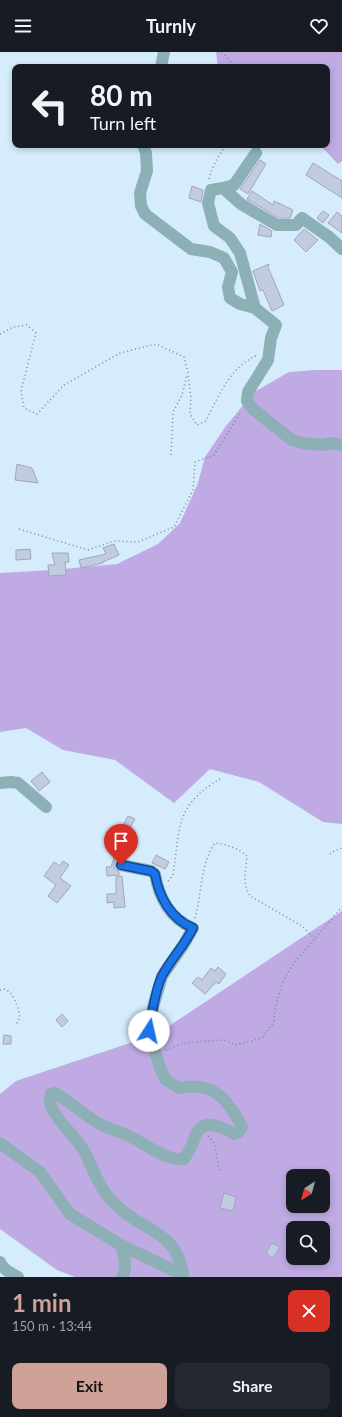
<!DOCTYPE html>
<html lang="en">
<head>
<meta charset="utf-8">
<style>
  body { margin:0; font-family:Lato,sans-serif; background:#242831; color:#f1f3f6; height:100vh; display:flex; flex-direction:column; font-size:15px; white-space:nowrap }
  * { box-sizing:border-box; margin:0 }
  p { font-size:13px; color:#9ea1a6 }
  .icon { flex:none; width:22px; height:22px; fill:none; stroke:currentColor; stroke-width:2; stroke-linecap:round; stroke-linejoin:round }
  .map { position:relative; height:1225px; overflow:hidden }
  .panel { display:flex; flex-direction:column; background:#171b24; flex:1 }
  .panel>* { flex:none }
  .banner { position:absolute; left:12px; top:12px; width:318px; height:84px; border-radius:8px; box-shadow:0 2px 6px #0003; background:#171b24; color:#f1f3f6; overflow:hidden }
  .needle { width:26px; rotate:216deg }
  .controls { position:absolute; left:286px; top:1117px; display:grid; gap:8px }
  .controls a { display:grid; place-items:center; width:44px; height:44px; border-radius:8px; background:#171b24; box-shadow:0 2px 6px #0003; font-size:20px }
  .pin { position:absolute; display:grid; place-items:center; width:34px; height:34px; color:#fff; margin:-41px -17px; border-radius:50% 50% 50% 0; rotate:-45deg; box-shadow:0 0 4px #0007 }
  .pin .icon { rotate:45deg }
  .me { position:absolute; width:44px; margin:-22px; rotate:10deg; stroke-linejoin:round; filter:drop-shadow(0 0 3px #0008) }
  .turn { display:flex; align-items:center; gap:14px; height:84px; padding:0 12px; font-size:18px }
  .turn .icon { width:52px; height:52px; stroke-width:2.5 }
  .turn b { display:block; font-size:28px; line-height:34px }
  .round { display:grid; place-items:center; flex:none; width:42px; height:42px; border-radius:8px; background:#242831 }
  .head { display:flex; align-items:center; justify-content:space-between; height:68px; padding:0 12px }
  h1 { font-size:24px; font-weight:700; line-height:30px; color:#d0a297 }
  .action { display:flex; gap:8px; margin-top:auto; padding:8px 12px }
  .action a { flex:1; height:46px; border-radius:8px; background:#d0a297; color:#111; font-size:16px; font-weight:700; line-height:46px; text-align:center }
  .action a+a { background:#242831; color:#f1f3f6 }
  header { display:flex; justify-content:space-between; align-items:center; height:52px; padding:0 12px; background:#171b24; font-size:18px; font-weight:700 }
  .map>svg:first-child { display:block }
</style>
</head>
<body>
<header><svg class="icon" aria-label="menu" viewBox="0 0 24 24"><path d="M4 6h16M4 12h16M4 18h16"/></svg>Turnly<svg class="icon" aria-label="heart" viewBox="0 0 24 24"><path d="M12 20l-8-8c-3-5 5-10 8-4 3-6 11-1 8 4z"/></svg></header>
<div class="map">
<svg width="342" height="1225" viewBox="0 0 342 1225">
  <rect width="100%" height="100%" fill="#d5ecfc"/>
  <g fill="#bfaae4" fill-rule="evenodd">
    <polygon points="216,0 342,0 342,109 338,112 320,93 327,93 327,15 218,15"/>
    <polygon points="315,318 342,318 342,772 323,770 259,730 210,717 174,751 115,708 63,698 26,676 0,680 0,521 53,518 117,512 158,492 180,471 198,431 205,405 226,374 254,340 289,320"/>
    <path d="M342 859V1225H75L57 1218 0 1177V1042L16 1029 157 982ZM293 1124H323V1154H293ZM293 1176H323V1206H293Z"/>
  </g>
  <g fill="#c3cbe1" stroke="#9fa7bc">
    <polygon points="260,108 266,112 248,142 240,137"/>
    <polygon points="313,111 342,129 342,146 306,123"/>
    <polygon points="192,134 203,138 201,150 189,146"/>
    <polygon points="252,139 273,153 274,149 293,158 290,166 279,166 247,147"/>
    <polygon points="323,159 329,163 323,171 317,166"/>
    <polygon points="337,160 342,164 342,181 328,171"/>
    <polygon points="260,172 272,179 271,185 258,183"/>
    <polygon points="304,177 318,188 306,200 294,188"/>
    <polygon points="269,212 268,215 284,253 272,259 263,238 260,239 253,219"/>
    <polygon points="17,412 32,416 38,431 15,428"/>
    <polygon points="114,492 119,503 103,510 103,511 81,516 79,508 106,502 103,496"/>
    <polygon points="30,497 31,507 16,508 16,498"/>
    <polygon points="52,501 68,501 69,510 65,510 66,523 49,524 48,513 55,513"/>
    <polygon points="42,720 50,730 39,739 31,729"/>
    <polygon points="128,764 135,767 128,779 122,775"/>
    <polygon points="117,796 118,796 118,806 115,808 114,812 114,816 119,820 119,823 107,824 106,815 111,815"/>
    <polygon points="156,803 169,810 165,817 152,811"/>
    <polygon points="63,809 69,813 60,826 71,834 57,851 48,844 56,833 44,824 54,810 60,814"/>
    <polygon points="122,824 125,855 114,856 114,850 107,851 107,842 116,842 116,825"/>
    <polygon points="218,915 226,922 219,932 216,930 205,942 192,931 198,925 202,928 211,916 215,919"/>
    <polygon points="62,962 68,969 62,975 56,968"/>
    <polygon points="4,983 11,984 11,992 3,992"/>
    <polygon points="224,1141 236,1145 233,1159 220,1156"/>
    <polygon points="272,1191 280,1195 273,1206 266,1201"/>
  </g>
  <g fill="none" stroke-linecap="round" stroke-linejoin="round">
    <g stroke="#7a8a95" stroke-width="1.5" stroke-dasharray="1 3" stroke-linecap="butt">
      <polyline points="222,0 235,15"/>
      <path d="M209 127C213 113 218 103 227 93"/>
      <path d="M0 282 13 275 27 273 36 281 21 339 24 356 37 362 64 333 120 301 156 292 184 305 188 321 191 347 190 362 197 373 206 369C218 345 229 317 255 304L257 305"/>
      <polyline points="171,403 173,360 182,343 187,323"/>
      <polyline points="19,477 88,498 114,489 138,490 174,475 193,438 195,410 214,403 241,360"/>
      <polyline points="330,802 334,799 342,796"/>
      <path d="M168 829 173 823C180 777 174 754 220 727"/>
      <path d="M195 866C202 842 200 812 215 791 225 792 240 797 247 804 246 818 242 832 250 844L302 874 315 887"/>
      <path d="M0 938 4 937C15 941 18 955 20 966L15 974"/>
      <polyline points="166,998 181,992 195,990 224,988 236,993 262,986 274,970 275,956 283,929 294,911 342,855"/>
      <path d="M208 1084C219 1093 215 1107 220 1119"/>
    </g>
    <g stroke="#8cb0b5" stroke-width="12">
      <polyline points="161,15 164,0"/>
      <polyline points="143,93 146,101 147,119 140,141 141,154 145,162 191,197 210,200 224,206 232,220 228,235 230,246 240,252 255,256 276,273 271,286 268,308 248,340 247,349 254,358 292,388 302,391 322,393 333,391 342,393"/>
      <polyline points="223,136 234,133 256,101"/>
      <polyline points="255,256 240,201 230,186 214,174 208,151 211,138 223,136 241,152 277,173 296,173 302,166 329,185 342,197"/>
      <polyline points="0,731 11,730 18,731 46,755"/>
      <path d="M121 813 151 819 155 822C159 845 170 867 193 876L184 892 162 924 153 955 149 979 160 1016 165 1027 179 1036C213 1029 227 1046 242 1075L239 1080 234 1082C223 1075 206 1066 197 1080 194 1084 194 1089 192 1093 190 1097 187 1102 184 1107 166 1109 147 1093 131 1085 119 1079 106 1077 95 1069 81 1060 69 1049 55 1041L51 1042C49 1047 50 1050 51 1054 58 1071 73 1081 82 1096 87 1103 90 1112 94 1120 99 1132 107 1145 116 1153 143 1180 177 1178 183 1223"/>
      <polyline points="0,1091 40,1120 70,1162 121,1193 183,1223 183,1225"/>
      <path d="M121 1193C124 1203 128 1216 122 1225"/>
      <path d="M0 1210C3 1218 11 1221 18 1225"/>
    </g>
  </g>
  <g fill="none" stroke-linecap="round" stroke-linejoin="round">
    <defs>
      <path id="route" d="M121 813 151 819 155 822C159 845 171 867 193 876 185 893 171 907 162 924 155 938 152 962 149 979"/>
    </defs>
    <use href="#route" stroke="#114b97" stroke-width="10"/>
    <use href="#route" stroke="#1a73e8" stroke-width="7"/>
  </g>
</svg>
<div class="controls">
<a><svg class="needle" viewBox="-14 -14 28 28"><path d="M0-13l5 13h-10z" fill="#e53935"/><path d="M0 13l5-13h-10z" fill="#9ea1a6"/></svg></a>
<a><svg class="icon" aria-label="search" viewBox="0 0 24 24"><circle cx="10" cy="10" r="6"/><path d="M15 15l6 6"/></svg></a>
</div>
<div class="pin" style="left:121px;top:813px;background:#d93025"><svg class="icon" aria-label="arrive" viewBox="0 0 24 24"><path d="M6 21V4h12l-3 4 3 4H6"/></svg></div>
<svg class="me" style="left:149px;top:979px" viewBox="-20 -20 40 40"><circle r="19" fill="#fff"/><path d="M0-13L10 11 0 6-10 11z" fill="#1a73e8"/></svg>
<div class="banner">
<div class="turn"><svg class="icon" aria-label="left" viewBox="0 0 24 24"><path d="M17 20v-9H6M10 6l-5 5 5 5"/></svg><div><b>80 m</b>Turn left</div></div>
</div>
</div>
<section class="panel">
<div class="head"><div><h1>1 min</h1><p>150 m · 13:44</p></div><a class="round" style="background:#d93025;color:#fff"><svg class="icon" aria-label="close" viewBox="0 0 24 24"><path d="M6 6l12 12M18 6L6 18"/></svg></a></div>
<div class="action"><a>Exit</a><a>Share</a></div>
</section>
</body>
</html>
